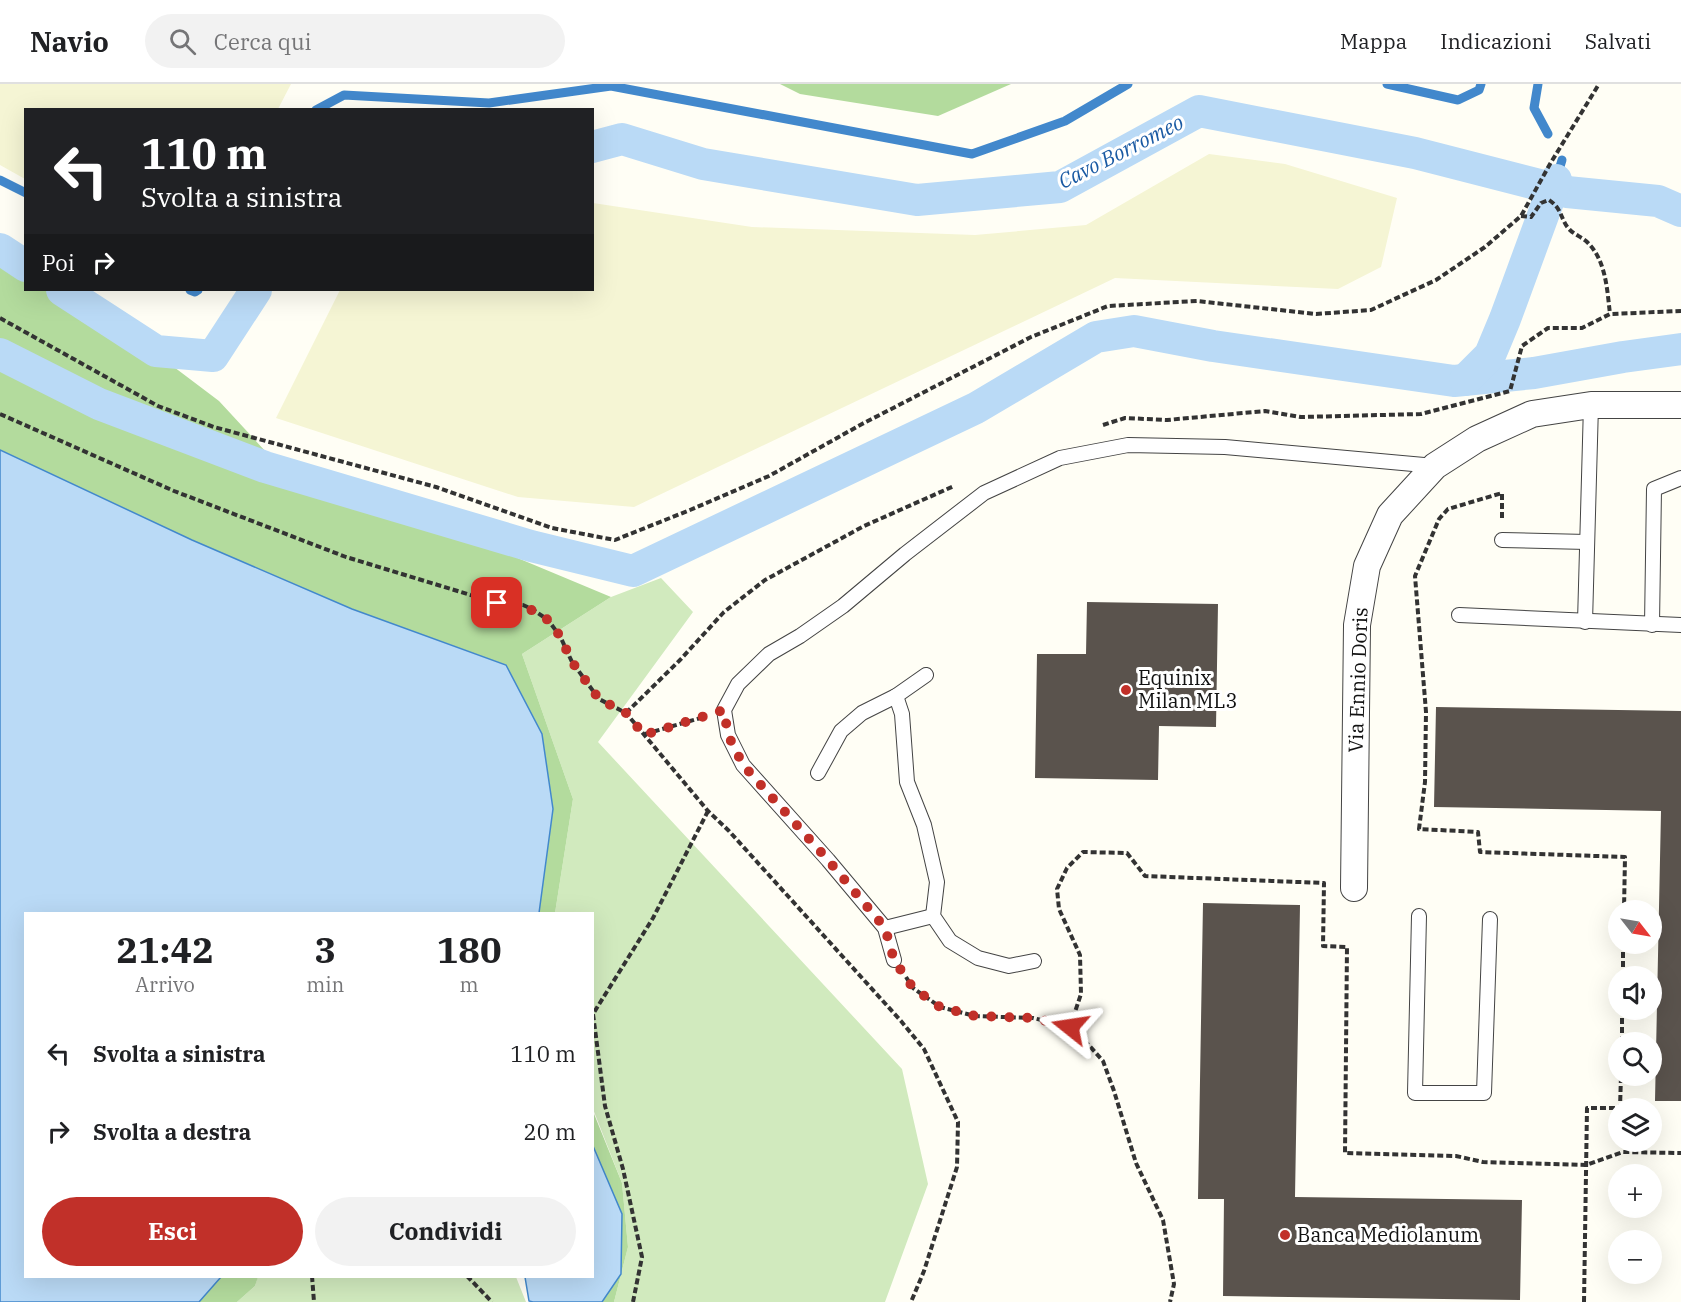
<!DOCTYPE html>
<html lang="it">
<head>
<meta charset="utf-8">
<style>
  body { margin:0; font-family:"IBM Plex Serif",serif; background:#f2f2f2; color:#202124; height:100vh; display:flex; flex-direction:column; font-size:22px; white-space:nowrap }
  * { box-sizing:border-box; margin:0 }
  p { font-size:20px; color:#757577 }
  .icon { flex:none; width:33px; height:33px; fill:none; stroke:currentColor; stroke-width:2; stroke-linecap:round; stroke-linejoin:round }
  .map { position:relative; flex:1; overflow:hidden }
  .sheet { position:absolute; left:24px; top:828px; width:570px; height:366px; display:flex; flex-direction:column; background:#fff; border-radius:0px; box-shadow:0 6px 24px #0002 }
  .sheet>* { flex:none }
  .top-card { position:absolute; left:24px; top:24px; width:570px; height:183px; border-radius:0px; box-shadow:0 6px 24px #0002; background:#202124; color:#fff; overflow:hidden }
  .needle { width:39px; rotate:121deg }
  .buttons { position:absolute; left:1608px; top:816px; display:grid; gap:12px }
  .buttons a { display:grid; place-items:center; width:54px; height:54px; border-radius:50%; background:#fff; box-shadow:0 6px 24px #0002; font-size:30px }
  .pin { position:absolute; display:grid; place-items:center; width:51px; height:51px; color:#fff; margin:-26px; border-radius:12px; box-shadow:0 3px 9px #0006 }
  .me { position:absolute; width:66px; margin:-33px; rotate:285deg; stroke-linejoin:round; filter:drop-shadow(0 0 4px #0008) }
  .turn { display:flex; align-items:center; gap:21px; height:126px; padding:0 18px; font-size:27px }
  .turn .icon { width:78px; height:78px; stroke-width:2.5 }
  .turn b { display:block; font-size:42px; line-height:51px }
  .then { display:flex; align-items:center; height:57px; padding:0 18px; background:#0003; gap:12px; font-size:22px }
  .eta { display:flex; justify-content:space-evenly; align-items:center; height:102px; text-align:center }
  .eta b { font-size:36px; font-weight:700; line-height:42px }
  .button { display:flex; gap:12px; margin-top:auto; padding:12px 18px }
  .button a { flex:1; height:69px; border-radius:36px; background:#c13029; color:#fff; font-size:24px; font-weight:700; line-height:69px; text-align:center }
  .button a+a { background:#f2f2f2; color:#202124 }
  ul { padding:0; list-style:none }
  li { display:flex; align-items:center; gap:18px; height:78px; padding:0 18px }
  li div { flex:1 }
  li b { display:block; font-size:22px }
  li em { font-style:normal }
  header { display:flex; align-items:center; gap:36px; box-sizing:border-box; height:84px; padding:0 30px; background:#fff; border-bottom:2px solid #e0e0e0 }
  header strong { font-size:28px }
  nav { display:flex; gap:33px; margin-inline-start:auto; font-size:21px }
  .search { width:420px; height:54px; background:#f2f2f2; display:flex; align-items:center; gap:15px; box-sizing:border-box; padding:0 21px; border-radius:33px; color:#757577; font-size:22px }
  .map>svg:first-child { display:block }
</style>
</head>
<body>
<header>
<strong>Navio</strong>
<div class="search"><svg class="icon" aria-label="search" viewBox="0 0 24 24"><circle cx="10" cy="10" r="6"/><path d="M15 15l6 6"/></svg>Cerca qui</div>
<nav><a>Mappa</a><a>Indicazioni</a><a>Salvati</a></nav>
</header>
<div class="map">
<svg width="1681" height="1218" viewBox="0 0 1681 1218">
  <rect width="100%" height="100%" fill="#fffef5"/>
  <g fill="#f5f5d4">
    <polygon points="0,0 291,0 278,25 26,26 25,95 0,81"/>
    <polygon points="1209,70 1285,80 1397,114 1381,183 1338,205 1115,194 634,423 518,413 276,334 340,206 592,206 593,119 752,143 975,151 1086,141"/>
  </g>
  <g fill="#d1eabe">
    <polygon points="661,494 693,528 598,658 902,985 928,1100 885,1218 614,1218 628,1163 622,1099 593,1025 592,830 555,829 573,715 522,570 611,513"/>
    <polygon points="258,1192 516,1193 526,1218 237,1218 255,1202"/>
  </g>
  <g fill="#b3db9d">
    <polygon points="780,0 1011,0 938,32 800,10"/>
    <polygon points="0,152 25,171 26,206 72,206 219,317 267,369 611,513 522,570 573,715 555,829 539,829 553,725 542,650 506,581 352,525 192,456 0,366"/>
    <polygon points="592,1025 622,1099 628,1163 614,1218 602,1218 621,1190 595,1068 593,1062"/>
    <polygon points="221,1193 221,1192 258,1193 255,1202 237,1218 199,1218"/>
  </g>
  <g fill="#badaf6" stroke="#4288cc" stroke-width="1.5">
    <polygon points="0,366 192,456 352,525 506,581 542,650 553,725 539,829 26,830 26,1192 221,1193 199,1218 0,1218"/>
    <polygon points="593,1062 622,1130 621,1190 602,1218 533,1218 529,1217 525,1193 592,1192"/>
  </g>
  <g fill="none" stroke-linecap="round" stroke-linejoin="round">
    <g stroke="#4288cc" stroke-width="9">
      <polyline points="1387,0 1458,16 1479,6 1481,0"/>
      <polyline points="1538,0 1534,24 1548,50"/>
      <polyline points="316,26 344,11 489,19 611,2 972,70 1065,37 1128,0"/>
      <polyline points="0,96 26,109"/>
      <polyline points="1556,96 1562,76"/>
      <polyline points="190,206 195,208 198,206"/>
    </g>
    <g stroke="#badaf6" stroke-width="32">
      <polyline points="592,63 622,55 703,80 917,116 1060,103 1199,27 1415,69 1567,108 1658,117 1681,127"/>
      <polyline points="0,165 26,182"/>
      <polyline points="62,206 156,267 213,272 256,206"/>
      <polyline points="0,270 99,320 265,383 531,462 633,487 976,324 1096,253 1134,247 1213,262 1454,297 1534,289 1623,273 1681,265"/>
      <polyline points="1465,296 1490,271 1505,235 1556,96"/>
    </g>
  </g>
  <g fill="#5a534d">
    <polygon points="1087,518 1218,520 1216,643 1159,642 1158,696 1035,694 1037,570 1086,570"/>
    <polygon points="1436,623 1681,627 1681,1017 1655,1017 1661,727 1434,723"/>
    <polygon points="1203,819 1300,821 1295,1113 1522,1116 1520,1216 1223,1212 1224,1115 1198,1115"/>
  </g>
  <g fill="none" stroke-linecap="round" stroke-linejoin="round">
    <defs>
      <g id="service">
        <polyline points="1502,456 1587,458"/>
        <polyline points="1459,531 1681,541"/>
        <polyline points="1585,538 1591,321"/>
        <polyline points="1652,541 1654,405 1681,394"/>
        <polyline points="896,612 902,630 907,698 924,741 937,798 933,832 950,857 978,874 1009,882 1034,877"/>
        <polyline points="818,689 841,647 862,629 896,612 926,591"/>
        <polyline points="1419,832 1415,1009 1484,1009 1490,835"/>
        <polyline points="885,844 933,832"/>
        <polyline points="894,876 885,844 828,776 743,681 728,651 724,626 738,600 769,570 800,552 843,522 905,470 984,409 1060,374 1128,361 1225,363 1435,382"/>
      </g>
      <polyline id="minor" points="1354,804 1357,541 1367,482 1390,431 1435,382 1477,355 1532,330 1591,321 1681,321"/>
    </defs>
    <use href="#service" stroke="#444" stroke-width="16"/>
    <use href="#minor" stroke="#444" stroke-width="28"/>
    <g stroke="#333" stroke-width="4" stroke-dasharray="6 3" stroke-linecap="butt">
      <path d="M1521 132 1531 133 1541 119 1549 116C1563 125 1560 136 1570 146 1574 150 1581 153 1586 157 1606 175 1607 205 1610 230"/>
      <polyline points="0,234 158,322 214,343 436,403 552,444 615,456 690,426 769,392 862,340 1031,253 1108,222 1197,217 1316,230 1371,226 1436,196 1485,163 1521,132 1550,80 1599,0"/>
      <polyline points="0,330 174,407 346,473 497,519 523,521 532,525 548,536 560,552 572,578 599,615 626,629 708,727 729,747 901,937 924,965 958,1038 957,1083 924,1187 911,1218"/>
      <polyline points="1103,341 1125,334 1167,336 1265,327 1301,333 1421,330 1510,307 1522,262 1548,244 1582,244 1610,230 1681,227"/>
      <polyline points="1502,434 1502,409 1448,425 1439,435 1415,492 1426,628 1425,698 1419,745 1478,748 1480,768 1625,773 1624,826"/>
      <polyline points="626,629 680,576 724,528 765,496 864,442 954,402"/>
      <polyline points="645,650 704,633"/>
      <polyline points="1623,892 1623,860"/>
      <polyline points="906,893 913,904 940,923 975,932 1033,934 1070,943 1077,948 1103,977 1114,1007 1136,1079 1163,1136 1174,1200 1170,1218"/>
      <polyline points="1070,943 1081,910 1080,871 1059,825 1057,805 1067,784 1083,768 1127,769 1145,792 1324,799 1323,862 1347,863 1345,1069 1456,1072 1483,1078 1586,1081 1623,1068 1681,1069"/>
      <polyline points="1622,958 1622,926"/>
      <polyline points="312,1192 314,1218"/>
      <polyline points="467,1192 492,1218"/>
      <polyline points="633,1218 642,1173 623,1085 605,1022 593,930 653,834 708,727"/>
      <polyline points="1584,1218 1587,1024 1620,1024 1621,992"/>
    </g>
    <use href="#service" stroke="#fff" stroke-width="14"/>
    <use href="#minor" stroke="#fff" stroke-width="26"/>
  </g>
  <g fill="none" stroke-linecap="round" stroke-linejoin="round">
    <polyline stroke="#c13029" stroke-width="10" stroke-dasharray="0 18" points="497,519 523,521 548,536 560,552 572,578 599,615 626,629 644,651 724,626 728,651 743,681 828,776 885,844 894,876 913,904 940,923 975,932 1034,934 1070,943"/>
  </g>
  <g fill="#c13029" stroke="#fff" stroke-width="2">
    <circle cx="1126" cy="606" r="6"/>
    <circle cx="1285" cy="1151" r="6"/>
  </g>
  <g text-anchor="middle" stroke-width="6" stroke-linejoin="round" paint-order="stroke">
    <g font-size="20" fill="#111" stroke="#fff" text-anchor="start">
      <text x="1138" y="601">Equinix<tspan x="1138" dy="23">Milan ML3</tspan></text>
      <text x="1297" y="1158">Banca Mediolanum</text>
    </g>
    <g font-size="20" fill="#111" stroke="#fff">
      <text transform="translate(1358 596) rotate(-88)" y="7">Via Ennio Doris</text>
    </g>
    <g font-size="21" font-style="italic" fill="#1a5aa3" stroke="#fff">
      <text transform="translate(1121 68) rotate(-27)" y="7">Cavo Borromeo</text>
    </g>
  </g>
</svg>
<div class="buttons">
<a><svg class="needle" viewBox="-14 -14 28 28"><path d="M0-13l5 13h-10z" fill="#e53935"/><path d="M0 13l5-13h-10z" fill="#757577"/></svg></a>
<a><svg class="icon" aria-label="sound" viewBox="0 0 24 24"><path d="M4 9h4l5-4v14l-5-4H4zM17 9q2 3 0 6"/></svg></a>
<a><svg class="icon" aria-label="search" viewBox="0 0 24 24"><circle cx="10" cy="10" r="6"/><path d="M15 15l6 6"/></svg></a>
<a><svg class="icon" aria-label="layers" viewBox="0 0 24 24"><path d="M12 4l9 5-9 5-9-5zM3 14l9 5 9-5"/></svg></a>
<a>+</a>
<a>−</a>
</div>
<div class="pin" style="left:497px;top:519px;background:#d93025"><svg class="icon" aria-label="arrive" viewBox="0 0 24 24"><path d="M6 21V4h12l-3 4 3 4H6"/></svg></div>
<svg class="me" style="left:1070px;top:943px" viewBox="-20 -20 40 40"><path d="M0-17L14 15 0 8-14 15z" fill="#c13029" stroke="#fff" stroke-width="4"/></svg>
<div class="top-card">
<div class="turn"><svg class="icon" aria-label="left" viewBox="0 0 24 24"><path d="M17 20v-9H6M10 6l-5 5 5 5"/></svg><div><b>110 m</b>Svolta a sinistra</div></div>
<div class="then">Poi<svg class="icon" aria-label="right" viewBox="0 0 24 24"><path d="M7 20v-9h11M14 6l5 5-5 5"/></svg></div>
</div>
<section class="sheet">
<div class="eta">
<div><b>21:42</b><p>Arrivo</p></div>
<div><b>3</b><p>min</p></div>
<div><b>180</b><p>m</p></div>
</div>
<ul>
<li><svg class="icon" aria-label="left" viewBox="0 0 24 24"><path d="M17 20v-9H6M10 6l-5 5 5 5"/></svg><div><b>Svolta a sinistra</b></div><em>110 m</em></li>
<li><svg class="icon" aria-label="right" viewBox="0 0 24 24"><path d="M7 20v-9h11M14 6l5 5-5 5"/></svg><div><b>Svolta a destra</b></div><em>20 m</em></li>
</ul>
<div class="button"><a>Esci</a><a>Condividi</a></div>
</section>
</div>
</body>
</html>
